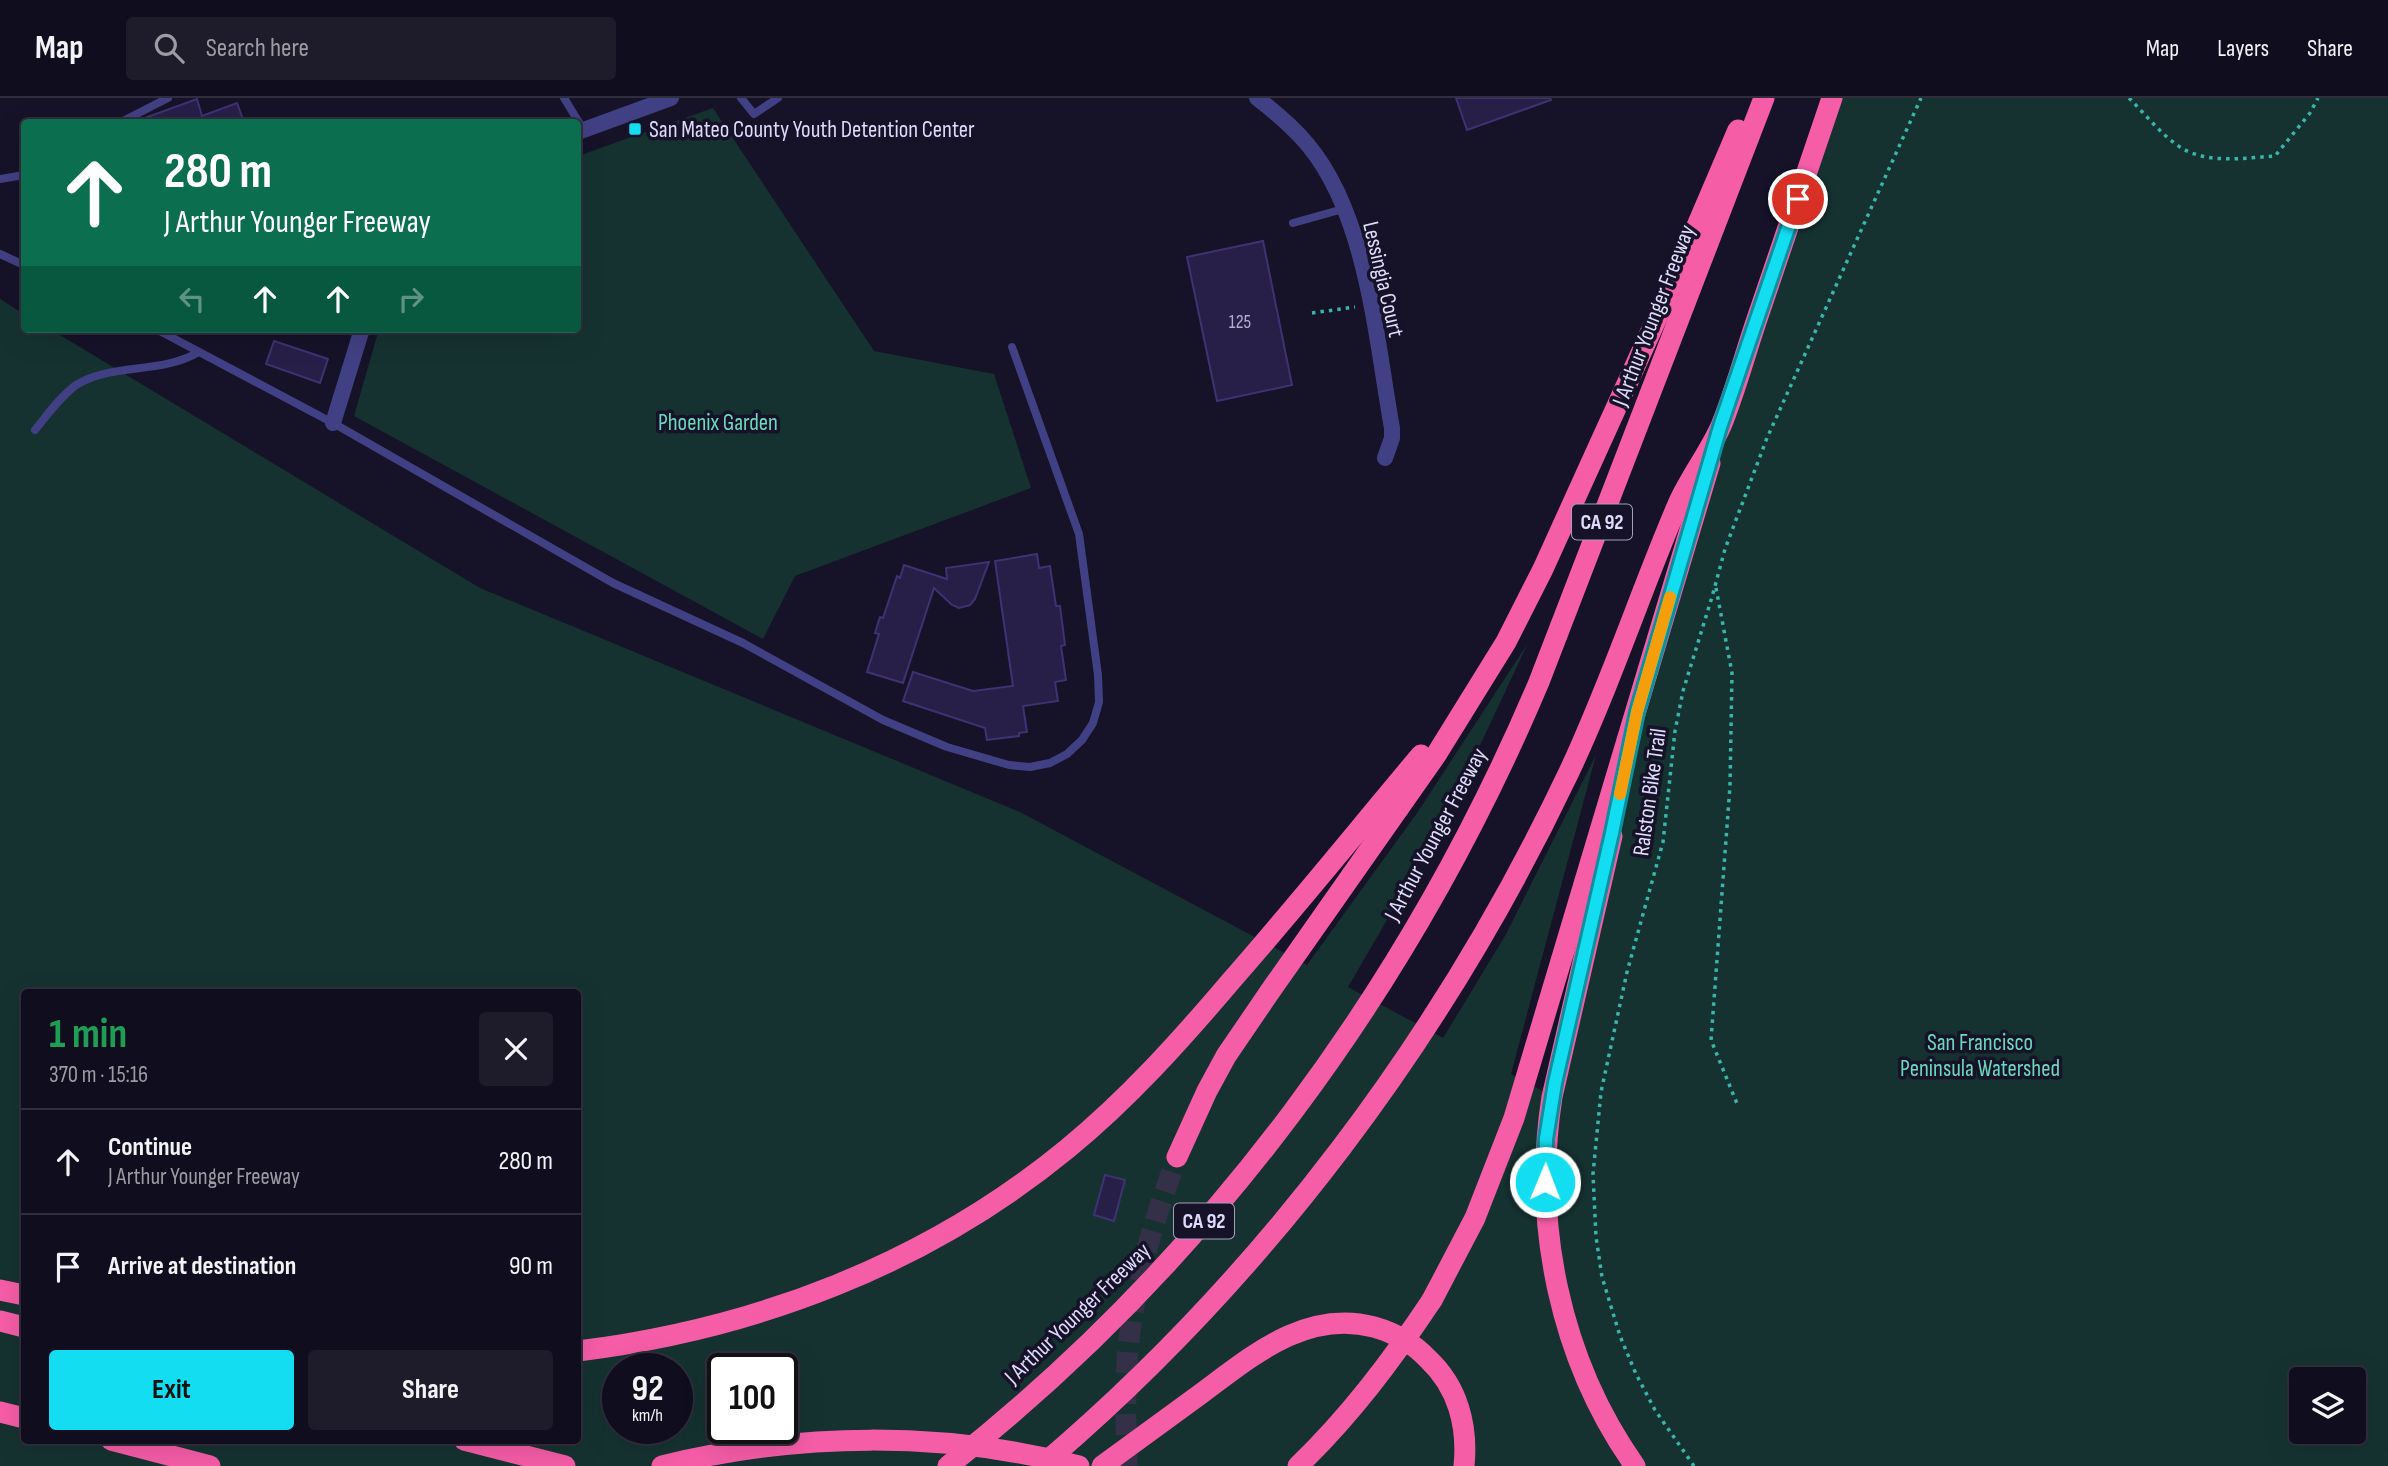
<!DOCTYPE html>
<html lang="en">
<head>
<meta charset="utf-8">
<style>
  body { margin:0; font-family:"Sofia Sans Condensed",sans-serif; background:#1e1c2b; color:#f1f3f6; height:100vh; display:flex; flex-direction:column; font-size:26px; white-space:nowrap }
  * { box-sizing:border-box; margin:0 }
  p { font-size:23px; color:#9c9ca4 }
  .icon { flex:none; width:38px; height:38px; fill:none; stroke:currentColor; stroke-width:2; stroke-linecap:round; stroke-linejoin:round }
  .map { position:relative; flex:1; overflow:hidden }
  .sheet { position:absolute; left:21px; top:891px; width:560px; height:455px; display:flex; flex-direction:column; background:#100e1e; border-radius:7px; box-shadow:0 7px 28px #0002,0 0 0 2px #302e3c }
  .sheet>* { flex:none }
  .guide { position:absolute; left:21px; top:21px; width:560px; height:214px; border-radius:7px; box-shadow:0 7px 28px #0002,0 0 0 2px #302e3c; background:#0b6e4f; color:#fff; overflow:hidden }
  .fabs { position:absolute; left:2289px; top:1269px; display:grid; gap:14px }
  .fabs a { display:grid; place-items:center; width:77px; height:77px; border-radius:7px; background:#100e1e; box-shadow:0 7px 28px #0002,0 0 0 2px #302e3c; font-size:35px }
  .speed { position:absolute; left:602px; top:1255px; display:flex; gap:14px; font-size:35px; font-weight:700; text-align:center }
  .speed>* { display:grid; place-content:center; width:91px; height:91px; border-radius:50%; background:#100e1e; box-shadow:0 7px 28px #0002,0 0 0 2px #302e3c; line-height:1 }
  .speed small { font-size:18px; font-weight:400 }
  .speed .limit { border:4px solid #111; border-radius:10px; background:#fff; color:#111 }
  .pin { position:absolute; display:grid; place-items:center; width:60px; height:60px; color:#fff; margin:-30px; border:4px solid #fff; border-radius:50%; box-shadow:0 2px 7px #0007 }
  .me { position:absolute; width:77px; margin:-38px; rotate:1deg; stroke-linejoin:round; filter:drop-shadow(0 0 5px #0008) }
  .turn { display:flex; align-items:center; gap:24px; height:147px; padding:0 28px; font-size:32px }
  .turn .icon { width:91px; height:91px; stroke-width:2.5 }
  .turn b { display:block; font-size:49px; line-height:60px }
  .lanes { display:flex; align-items:center; height:66px; padding:0 28px; background:#0003; justify-content:center; gap:35px; direction:ltr }
  .lanes .off { opacity:.35 }
  .round { display:grid; place-items:center; flex:none; width:74px; height:74px; border-radius:7px; background:#1e1c2b }
  .head { display:flex; align-items:center; justify-content:space-between; height:119px; padding:0 28px }
  h1 { font-size:42px; font-weight:700; line-height:52px; color:#1e9e55 }
  .primary-button { display:flex; gap:14px; margin-top:auto; padding:14px 28px }
  .primary-button a { flex:1; height:80px; border-radius:7px; background:#13ddf1; color:#111; font-size:28px; font-weight:700; line-height:80px; text-align:center }
  .primary-button a+a { background:#1e1c2b; color:#f1f3f6 }
  ul { padding:0; list-style:none }
  li { display:flex; align-items:center; gap:21px; height:105px; padding:0 28px; border-top:2px solid #302e3c }
  li div { flex:1 }
  li b { display:block; font-size:26px }
  li em { font-style:normal }
  header { display:flex; align-items:center; gap:42px; box-sizing:border-box; height:98px; padding:0 35px; background:#100e1e; border-bottom:2px solid #302e3c }
  header strong { font-size:33px }
  nav { display:flex; gap:38px; margin-inline-start:auto; font-size:24px }
  .search { width:490px; height:63px; background:#1e1c2b; display:flex; align-items:center; gap:18px; box-sizing:border-box; padding:0 24px; border-radius:7px; color:#9c9ca4; font-size:26px }
  .map>svg:first-child { display:block }
</style>
</head>
<body>
<header>
<strong>Map</strong>
<div class="search"><svg class="icon" aria-label="search" viewBox="0 0 24 24"><circle cx="10" cy="10" r="6"/><path d="M15 15l6 6"/></svg>Search here</div>
<nav><a>Map</a><a>Layers</a><a>Share</a></nav>
</header>
<div class="map">
<svg width="2388" height="1368" viewBox="0 0 2388 1368">
  <rect width="100%" height="100%" fill="#161228"/>
  <g fill="#153231" fill-rule="evenodd">
    <path d="M1832 0H2388V1368H0V201L24 216V231H50L480 490 1020 714 1307 867 1417 715 1528 545 1445 722 1348 889 1443 940 1505 838 1596 657 1511 976 1552 998 1612 735 1637 614 1652 559ZM24 894H578V1342H24ZM618 1270H677V1330H618ZM723 1270H782V1330H723ZM2301 1281H2354V1334H2301Z"/>
    <polygon points="713,10 874,253 994,276 1031,390 795,478 763,541 354,318 379,231 578,231 578,58"/>
  </g>
  <g fill="#271f48" stroke="#3f3273" stroke-width="2">
    <polygon points="1456,0 1550,0 1551,2 1467,32"/>
    <polygon points="197,1 202,18 237,5 244,24 138,24 139,22"/>
    <polygon points="1263,143 1292,287 1217,303 1187,159"/>
    <polygon points="274,243 328,261 320,285 266,266"/>
    <polygon points="1037,456 1039,470 1050,468 1056,508 1060,508 1065,547 1061,548 1066,582 1055,584 1058,603 1023,608 1027,634 1019,635 1019,638 987,642 985,630 903,603 913,574 973,593 1013,588 995,463"/>
    <polygon points="989,464 975,501 970,507 959,510 952,507 934,490 903,585 867,574 879,536 875,535 880,519 883,520 897,478 900,480 904,467 947,481 946,470"/>
    <polygon points="1105,1077 1125,1082 1114,1123 1094,1117"/>
  </g>
  <g fill="none" stroke-linecap="round" stroke-linejoin="round">
    <path stroke="#343048" stroke-width="21" stroke-dasharray="21 10" stroke-linecap="butt" d="M1127 1368C1126 1323 1124 1278 1130 1234 1138 1173 1156 1116 1177 1059"/>
    <g stroke="#38b5ac" stroke-width="3.5" stroke-dasharray="3.5 5" stroke-linecap="butt">
      <path d="M2129 0C2144 15 2159 34 2177 47 2204 67 2244 60 2275 58L2310 15 2318 0"/>
      <polyline points="1312,215 1355,209"/>
      <polyline points="1716,490 1732,575 1730,688 1711,942 1738,1008"/>
      <polyline points="1694,1368 1655,1312 1636,1276 1620,1238 1602,1179 1596,1139 1593,1076 1601,994 1627,874 1663,744 1675,633 1683,593 1712,499 1725,451 1767,340 1921,0"/>
    </g>
    <g stroke="#424084" stroke-width="8">
      <polyline points="564,0 583,31"/>
      <polyline points="741,0 754,16 778,0"/>
      <polyline points="121,24 168,0"/>
      <polyline points="0,81 24,77"/>
      <polyline points="1293,125 1343,111"/>
      <polyline points="0,156 24,167"/>
      <polyline points="156,231 333,325 613,485 743,545 883,622 947,649 1009,667 1030,669 1050,665 1067,656 1082,642 1093,625 1099,604 1098,577 1079,436 1012,249"/>
      <path d="M35 332C48 316 60 299 76 287 111 265 160 276 197 255"/>
    </g>
    <g stroke="#424084" stroke-width="16">
      <path d="M1257 0C1275 14 1293 29 1308 47 1367 118 1376 241 1392 330V340L1385 360"/>
      <polyline points="578,34 671,0"/>
      <polyline points="333,325 362,231"/>
    </g>
    <g stroke="#f65da7" stroke-width="21">
      <path d="M1612 738 1552 999C1532 1126 1560 1262 1635 1368"/>
      <polyline points="1177,1059 1207,993 1226,958 1271,892 1436,657 1506,544 1543,471 1670,191 1738,32"/>
      <polyline points="0,1192 24,1197"/>
      <polyline points="1432,1202 1475,1120 1514,1020 1710,365"/>
      <polyline points="0,1223 24,1229"/>
      <path d="M578 1253C756 1231 927 1166 1067 1051 1128 1001 1180 943 1231 883 1296 809 1358 732 1421 657"/>
      <polyline points="0,1314 24,1320"/>
      <polyline points="111,1342 210,1368"/>
      <polyline points="464,1342 565,1368"/>
      <path d="M948 1368C1209 1163 1410 889 1539 584L1764 0"/>
      <path d="M1041 1368C1264 1179 1444 938 1569 674 1610 587 1640 495 1678 406 1690 379 1709 355 1721 328 1735 294 1745 256 1757 221 1782 147 1807 74 1832 0"/>
      <path d="M1102 1368C1135 1344 1168 1320 1202 1295 1252 1258 1306 1211 1374 1229 1395 1235 1413 1245 1428 1261 1458 1289 1468 1328 1464 1368"/>
    </g>
    <g stroke="#f65da7" stroke-width="21">
      <path d="M662 1368C799 1334 943 1333 1079 1368"/>
      <path d="M1298 1368C1350 1318 1392 1262 1432 1202"/>
    </g>
  </g>
  <g fill="none" stroke-linecap="round" stroke-linejoin="round">
    <defs>
      <polyline id="route" points="1545,1084 1546,1041 1555,985 1612,735 1637,614 1720,329 1798,101"/>
    </defs>
    <use href="#route" stroke="#0c909d" stroke-width="18"/>
    <use href="#route" stroke="#13ddf1" stroke-width="12"/>
    <polyline stroke="#f59e0b" stroke-width="12" points="1620,696 1637,614 1670,499"/>
  </g>
  <rect fill="#13ddf1" stroke="#161228" stroke-width="2.5" x="628" y="24" width="14" height="14" rx="3.5"/>
  <g text-anchor="middle" stroke-width="7" stroke-linejoin="round" paint-order="stroke">
    <g font-size="19" fill="#b1acd0">
      <text x="1240" y="230">125</text>
    </g>
    <g fill="#161228" stroke="#a39fbd" stroke-width="2">
      <rect x="1572" y="406.5" width="60" height="35" rx="5"/>
      <rect x="1174" y="1105.5" width="60" height="35" rx="5"/>
    </g>
    <g font-size="21" font-weight="bold" fill="#dfdbfd">
      <text x="1602" y="431">CA 92</text>
      <text x="1204" y="1130">CA 92</text>
    </g>
    <g font-size="23" fill="#dfdbfd" stroke="#161228" text-anchor="start">
      <text x="649" y="39">San Mateo County Youth Detention Center</text>
    </g>
    <g font-size="23" fill="#dfdbfd" stroke="#161228">
      <text transform="translate(1384 181) rotate(77)" y="8">Lessingia Court</text>
      <text transform="translate(1653 217) rotate(-69)" y="8">J Arthur Younger Freeway</text>
      <text transform="translate(1649 694) rotate(-82)" y="8">Ralston Bike Trail</text>
      <text transform="translate(1435 736) rotate(-62)" y="8">J Arthur Younger Freeway</text>
      <text transform="translate(1077 1215) rotate(-44)" y="8">J Arthur Younger Freeway</text>
    </g>
    <g font-size="23" fill="#6adabd" stroke="#161228">
      <text x="718" y="332">Phoenix Garden</text>
      <text x="1980" y="952">San Francisco<tspan x="1980" dy="26">Peninsula Watershed</tspan></text>
    </g>
  </g>
</svg>
<div class="fabs">
<a><svg class="icon" aria-label="layers" viewBox="0 0 24 24"><path d="M12 4l9 5-9 5-9-5zM3 14l9 5 9-5"/></svg></a>
</div>
<div class="speed"><div>92<small>km/h</small></div><div class="limit">100</div></div>
<div class="pin" style="left:1798px;top:101px;background:#d93025"><svg class="icon" aria-label="arrive" viewBox="0 0 24 24"><path d="M6 21V4h12l-3 4 3 4H6"/></svg></div>
<svg class="me" style="left:1545px;top:1084px" viewBox="-20 -20 40 40"><circle r="17" fill="#13ddf1" stroke="#fff" stroke-width="3"/><path d="M0-11L8 9 0 5-8 9z" fill="#fff"/></svg>
<div class="guide">
<div class="turn"><svg class="icon" aria-label="ahead" viewBox="0 0 24 24"><path d="M12 20V5M6 11l6-6 6 6"/></svg><div><b>280 m</b>J Arthur Younger Freeway</div></div>
<div class="lanes"><svg class="icon off" aria-label="left" viewBox="0 0 24 24"><path d="M17 20v-9H6M10 6l-5 5 5 5"/></svg><svg class="icon" aria-label="ahead" viewBox="0 0 24 24"><path d="M12 20V5M6 11l6-6 6 6"/></svg><svg class="icon" aria-label="ahead" viewBox="0 0 24 24"><path d="M12 20V5M6 11l6-6 6 6"/></svg><svg class="icon off" aria-label="right" viewBox="0 0 24 24"><path d="M7 20v-9h11M14 6l5 5-5 5"/></svg></div>
</div>
<section class="sheet">
<div class="head"><div><h1>1 min</h1><p>370 m · 15:16</p></div><a class="round"><svg class="icon" aria-label="close" viewBox="0 0 24 24"><path d="M6 6l12 12M18 6L6 18"/></svg></a></div>
<ul>
<li><svg class="icon" aria-label="ahead" viewBox="0 0 24 24"><path d="M12 20V5M6 11l6-6 6 6"/></svg><div><b>Continue</b><p>J Arthur Younger Freeway</p></div><em>280 m</em></li>
<li><svg class="icon" aria-label="arrive" viewBox="0 0 24 24"><path d="M6 21V4h12l-3 4 3 4H6"/></svg><div><b>Arrive at destination</b></div><em>90 m</em></li>
</ul>
<div class="primary-button"><a>Exit</a><a>Share</a></div>
</section>
</div>
</body>
</html>
